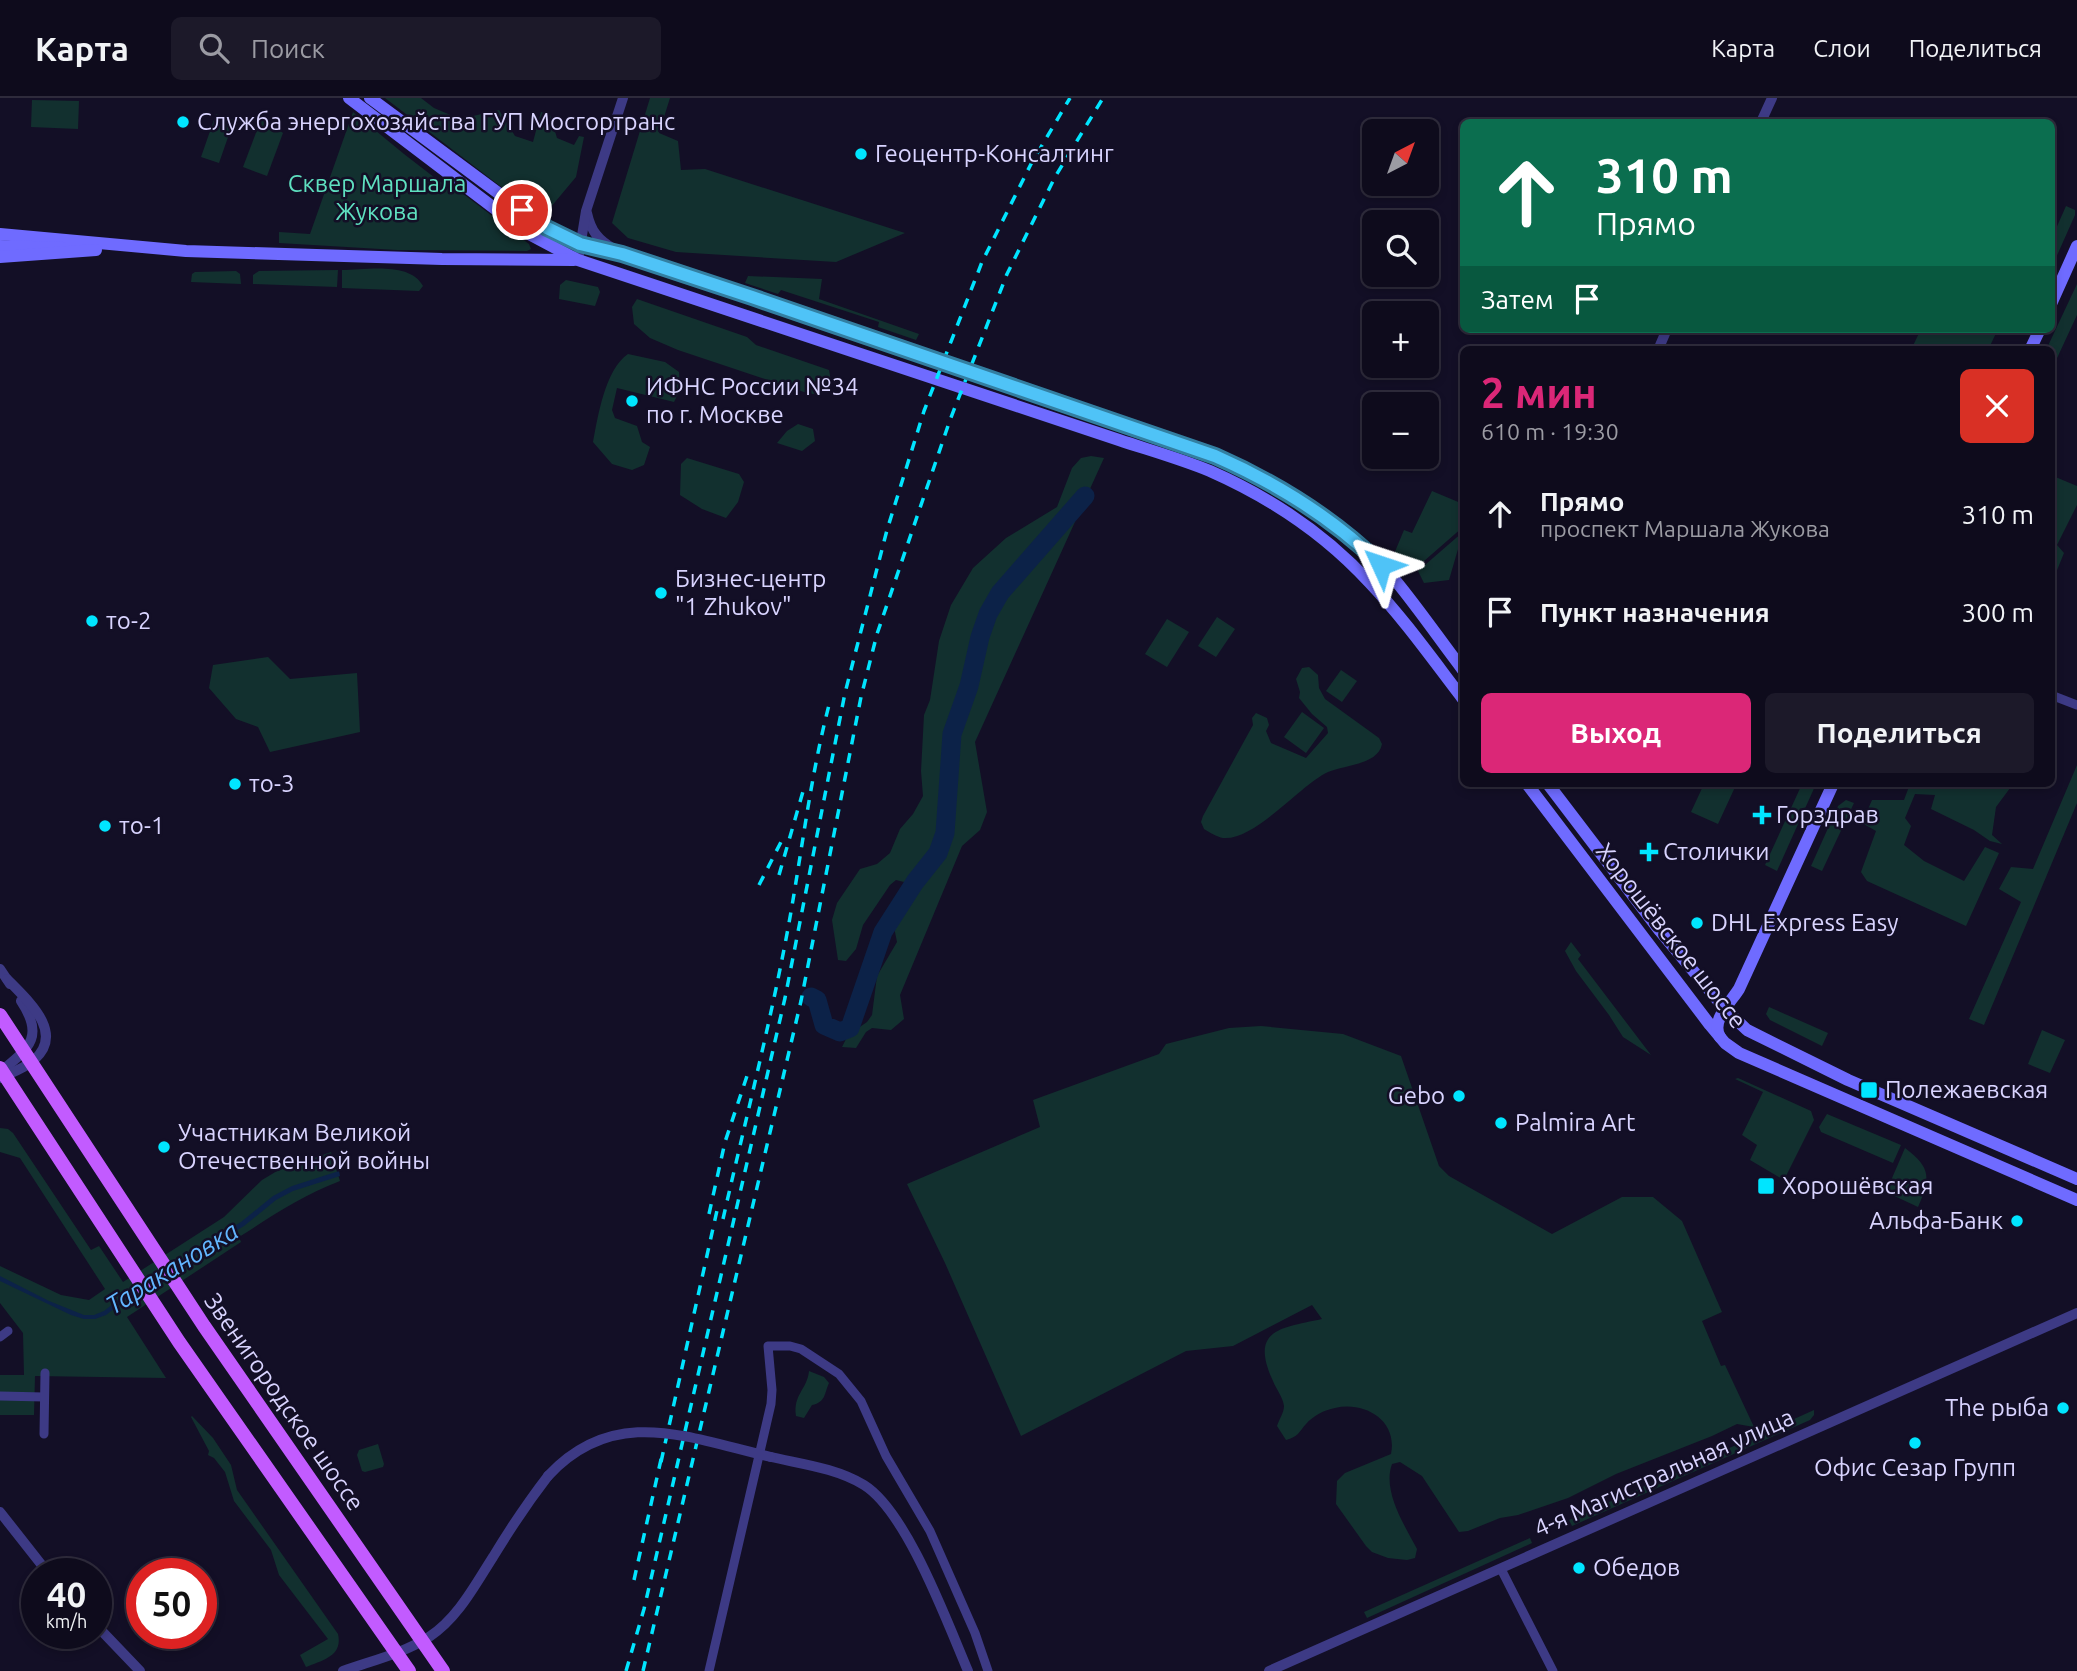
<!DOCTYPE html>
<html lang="ru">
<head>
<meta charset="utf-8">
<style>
  body { margin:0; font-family:Ubuntu,sans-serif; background:#1c1929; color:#f1f3f6; height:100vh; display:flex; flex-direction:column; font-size:26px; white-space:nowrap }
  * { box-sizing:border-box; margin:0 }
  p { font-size:23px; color:#9b9ba3 }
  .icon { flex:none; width:38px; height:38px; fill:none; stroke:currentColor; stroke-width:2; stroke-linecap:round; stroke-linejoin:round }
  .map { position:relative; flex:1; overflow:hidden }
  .panel { position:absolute; left:1460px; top:248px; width:595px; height:441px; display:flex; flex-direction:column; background:#0e0b1c; border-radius:10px; box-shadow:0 4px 10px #0003,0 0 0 2px #2e2b3b }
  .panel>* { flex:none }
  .top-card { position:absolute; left:1460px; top:21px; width:595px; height:214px; border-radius:10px; box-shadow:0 4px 10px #0003,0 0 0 2px #2e2b3b; background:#0b6e4f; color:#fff; overflow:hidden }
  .needle { width:46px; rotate:41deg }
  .controls { position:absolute; left:1362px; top:21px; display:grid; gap:14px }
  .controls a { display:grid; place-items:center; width:77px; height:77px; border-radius:10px; background:#0e0b1c; box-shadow:0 4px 10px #0003,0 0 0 2px #2e2b3b; font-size:35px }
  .speed { position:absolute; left:21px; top:1460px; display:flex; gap:14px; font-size:35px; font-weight:700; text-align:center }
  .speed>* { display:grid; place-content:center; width:91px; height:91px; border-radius:50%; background:#0e0b1c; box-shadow:0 4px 10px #0003,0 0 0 2px #2e2b3b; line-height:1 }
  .speed small { font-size:18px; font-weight:400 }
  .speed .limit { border:10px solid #d22; background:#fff; color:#111 }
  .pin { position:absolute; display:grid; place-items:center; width:60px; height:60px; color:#fff; margin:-30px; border:4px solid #fff; border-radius:50%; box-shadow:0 2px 7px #0007 }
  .me { position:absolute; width:77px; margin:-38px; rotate:312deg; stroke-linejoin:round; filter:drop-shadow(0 0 5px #0008) }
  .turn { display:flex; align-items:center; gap:24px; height:147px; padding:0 21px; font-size:32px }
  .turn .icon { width:91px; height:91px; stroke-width:2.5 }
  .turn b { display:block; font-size:49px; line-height:60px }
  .then { display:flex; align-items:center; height:66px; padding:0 21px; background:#0003; gap:14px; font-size:26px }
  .round { display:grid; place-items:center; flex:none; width:74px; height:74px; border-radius:10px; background:#1c1929 }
  .overview { display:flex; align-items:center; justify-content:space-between; height:119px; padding:0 21px }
  h1 { font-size:42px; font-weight:700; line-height:52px; color:#db2777 }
  .button { display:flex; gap:14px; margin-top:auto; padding:14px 21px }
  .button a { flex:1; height:80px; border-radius:10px; background:#db2777; color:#fff; font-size:28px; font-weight:700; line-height:80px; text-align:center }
  .button a+a { background:#1c1929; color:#f1f3f6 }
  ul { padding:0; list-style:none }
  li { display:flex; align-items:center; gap:21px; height:98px; padding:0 21px }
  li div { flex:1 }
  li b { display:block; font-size:26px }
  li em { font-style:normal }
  header { display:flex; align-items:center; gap:42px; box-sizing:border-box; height:98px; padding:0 35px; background:#0e0b1c; border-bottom:2px solid #2e2b3b }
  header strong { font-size:33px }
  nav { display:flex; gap:38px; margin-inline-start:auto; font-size:24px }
  .search { width:490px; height:63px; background:#1c1929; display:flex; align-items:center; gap:18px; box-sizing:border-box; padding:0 24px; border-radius:10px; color:#9b9ba3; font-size:26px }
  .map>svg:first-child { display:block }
</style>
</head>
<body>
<header>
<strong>Карта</strong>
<div class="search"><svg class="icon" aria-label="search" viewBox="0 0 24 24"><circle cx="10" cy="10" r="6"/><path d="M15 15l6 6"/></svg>Поиск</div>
<nav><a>Карта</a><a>Слои</a><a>Поделиться</a></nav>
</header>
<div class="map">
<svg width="2077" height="1573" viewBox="0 0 2077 1573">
  <rect width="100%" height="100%" fill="#130f26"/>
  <g fill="#12302f">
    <polygon points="385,0 421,0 434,10 460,21 499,12 515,38 533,44 541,14 550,17 557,40 574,47 579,38 584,39 576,79 545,116 500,88"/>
    <polygon points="650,0 670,0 659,35 678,43 681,72 705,71 905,135 836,164 676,154 628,140 612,125"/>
    <polygon points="32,2 79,3 78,31 31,29"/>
    <polygon points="353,14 404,56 439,83 466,98 529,146 531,151 527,153 397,152 279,145 279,134 310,136"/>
    <polygon points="216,16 234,22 219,65 201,59"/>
    <polygon points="262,19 283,35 267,78 243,69"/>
    <polygon points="2066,108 2075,112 2075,117 2051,171 2051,142"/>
    <polygon points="338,172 337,189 253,186 253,177 259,173"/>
    <path d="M342 172C365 172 410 163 423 188L419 193 342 190Z"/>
    <polygon points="236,173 240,176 241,186 191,184 192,176 195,174"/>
    <polygon points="748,178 822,181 819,201 919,236 916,242 878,229 879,224 781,192 778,196 745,185"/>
    <polygon points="566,182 598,189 600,194 595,208 559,201 560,187"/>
    <polygon points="2077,186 2077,217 2052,271 2051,252 2046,252"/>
    <polygon points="637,201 747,239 756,247 829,272 831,283 821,297 807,295 678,252 650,240 634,226 632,209"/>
    <polygon points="1921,231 1998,231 1988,252 1911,252"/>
    <path d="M628 256 665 264 679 274 680 292 674 304 617 290 612 312 615 320 637 328 642 344 650 349 644 367 632 372 612 366 593 344C598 318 605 272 628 256Z"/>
    <polygon points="798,326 813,331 815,343 802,353 777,345 787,333"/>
    <polygon points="1091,358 1104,360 975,644 987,714 980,732 962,748 900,897 904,921 891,932 872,930 866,934 856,950 842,949 848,937 867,924 872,917 877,878 897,844 894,829 913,803 915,795 904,784 896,782 890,787 863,827 856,851 846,863 838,862 832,822 837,805 860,771 877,766 890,755 900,731 913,716 923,698 921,673 924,617 930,602 939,543 951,507 973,470 1006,440 1057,409 1072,370 1081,360"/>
    <polygon points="687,360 739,376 744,384 738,404 726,420 702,411 680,397 681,366"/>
    <polygon points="2053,378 2077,388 2077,407 2057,447 2064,455 2051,487"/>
    <polygon points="1432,393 1463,406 1463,429 1416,470 1402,465 1394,456 1404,432 1412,435"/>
    <polygon points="1463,434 1449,482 1424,485 1418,473"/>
    <polygon points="1217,519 1235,531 1216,559 1198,548"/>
    <polygon points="1167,521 1189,534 1167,569 1145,556"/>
    <polygon points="268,559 290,581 357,575 360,634 270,654 258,629 236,621 209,590 213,567"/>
    <path d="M1309 569 1318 577 1319 590 1325 601 1379 640 1382 646C1378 667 1344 667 1328 674 1300 687 1255 743 1223 740 1217 739 1209 734 1204 731L1201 724 1203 718 1253 627 1252 620 1256 615 1267 620 1269 627 1266 633 1271 645 1306 660 1328 635 1327 629 1312 616 1299 600 1300 594 1296 581 1302 570Z"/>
    <polygon points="1341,572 1357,583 1342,604 1326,593"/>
    <polygon points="1302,614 1324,630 1306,655 1284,639"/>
    <polygon points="2077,667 2077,705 1984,927 1969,921 2021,804 1999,791 2011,769 2033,771"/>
    <polygon points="1704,686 1736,687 1718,726 1691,714"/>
    <polygon points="1802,686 1816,686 1777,773 1765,767"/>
    <polygon points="1910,686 2013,686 1996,709 1992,737 2002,746 1990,743 1974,732 1931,711 1935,697 1915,696 1905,720 1911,728 1904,747 1924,763 1964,783 1985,749 1999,755 1966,828 1867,783 1861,774 1876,733 1862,725 1872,702 1904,702"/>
    <polygon points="1846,702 1854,705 1822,773 1811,768 1838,708"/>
    <polygon points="1571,844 1581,857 1578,861 1651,957 1623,939 1609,917 1576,873 1565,853"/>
    <polygon points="1769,909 1828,935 1822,948 1770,922 1766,916"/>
    <path d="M1261 928 1343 936 1401 958 1439 1068 1449 1078 1552 1136 1622 1099H1653L1682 1123 1722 1214 1702 1223 1721 1268 1725 1267 1754 1329 1737 1326 1712 1338 1616 1376 1568 1400 1518 1417 1500 1420 1468 1433 1459 1434 1422 1378 1400 1364 1392 1366C1382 1393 1405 1428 1417 1451L1415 1460 1407 1462 1388 1460 1372 1454 1366 1448 1336 1406 1337 1383 1345 1375 1391 1356C1398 1322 1364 1303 1335 1310 1324 1312 1313 1318 1306 1326 1299 1334 1298 1339 1286 1342L1277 1328C1279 1321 1284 1315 1284 1308 1283 1299 1276 1291 1273 1283 1249 1231 1281 1230 1322 1221L1312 1207 1233 1248 1186 1253 1021 1338 945 1165 907 1086 1040 1029 1033 1002 1159 956 1166 946 1229 930Z"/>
    <polygon points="2042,932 2065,942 2050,975 2028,966"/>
    <polygon points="1738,980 1811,1013 1814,1022 1784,1082 1750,1062 1757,1047 1742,1037 1763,994 1735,981"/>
    <polygon points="1827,1016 1901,1047 1893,1065 1821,1034 1819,1029"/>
    <path d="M0 1030 8 1031 13 1035 91 1152 99 1148 123 1184 224 1119 262 1082 277 1073 331 1054 340 1083C303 1097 272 1118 239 1139L241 1144 127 1219 166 1280 35 1278 34 1317H0V1277H24L23 1235 0 1205V1168L61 1197 89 1202 105 1191 20 1060 0 1054Z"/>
    <path d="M1905 1050C1932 1070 1930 1081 1918 1109L1886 1094Z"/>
    <path d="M809 1273 824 1279 829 1285C824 1296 826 1304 812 1307L804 1320 796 1318C793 1296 807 1292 809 1273Z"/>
    <polygon points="1814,1312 1814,1317 1810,1322 1572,1428 1569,1422"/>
    <path d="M192 1318 213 1340 231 1367 237 1392 338 1536C343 1558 323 1562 306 1569L300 1557 328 1541 279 1477 271 1452 234 1403 225 1374 214 1360 208 1357 209 1353 191 1319Z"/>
    <polygon points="378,1346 384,1366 383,1369 365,1374 362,1373 357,1357 359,1352"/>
    <polygon points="1530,1440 1532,1445 1367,1520 1364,1514"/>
  </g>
  <polygon fill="#0c2248" points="339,1073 340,1078 293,1093 276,1102 244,1128 135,1195 106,1217 95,1221 84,1221 71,1217 0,1183 0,1178 49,1203 84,1217 94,1217 104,1213 132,1191 241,1124 273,1098 292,1088"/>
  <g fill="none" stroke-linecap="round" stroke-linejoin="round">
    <polyline stroke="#0c2248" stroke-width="19" points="811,899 817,902 824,927 840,934 850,930 883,834 915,784 938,755 945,735 952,636 969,588 980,539 988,516 1000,495 1085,398"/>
    <g stroke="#3d3a85" stroke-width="9">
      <polyline points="2051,597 2077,607"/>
      <polyline points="0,1239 8,1233"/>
      <polyline points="0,1298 44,1299"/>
      <polyline points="44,1336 45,1275"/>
      <polyline points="1501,1471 1553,1573"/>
      <polyline points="709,1573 771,1306 772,1292 768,1248 790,1248 801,1251 839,1276 861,1303 886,1358 930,1433 975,1535 988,1573"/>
    </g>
    <g stroke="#3d3a85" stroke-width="10">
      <polyline points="1761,24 1772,0"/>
      <path d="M587 115C591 133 598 142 614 151"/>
      <polyline points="578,162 586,113 623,0"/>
      <polyline points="1658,252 1667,231"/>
      <polyline points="0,871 10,886"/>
      <path d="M0 974C29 950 45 939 21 903"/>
      <path d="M0 980C11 975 25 970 34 962 66 934 26 901 7 881"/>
      <path d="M771 1359C801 1366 836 1370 864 1387 907 1414 947 1524 968 1573"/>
      <polyline points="0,1414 48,1475"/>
      <polyline points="96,1527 140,1573"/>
      <path d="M343 1573C371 1563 404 1555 429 1539 458 1520 475 1487 493 1459 510 1431 528 1404 548 1378"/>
      <path d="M1269 1573C1539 1456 1807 1332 2077 1215"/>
    </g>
    <g stroke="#6f6bff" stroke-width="12">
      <path d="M349 0 527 135 578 162 1119 342C1149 352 1181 361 1210 373 1269 399 1326 437 1370 485 1404 521 1433 562 1463 601"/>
      <path d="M370 0 536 123 573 143 622 156 752 199 1215 358C1281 387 1348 426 1395 482 1419 511 1440 542 1463 572"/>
      <polyline points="0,136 186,153 442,161 574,162"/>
      <polyline points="0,148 63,150"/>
      <polyline points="0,159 96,152"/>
      <polyline points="2051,206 2077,148"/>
      <polyline points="2030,252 2040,231"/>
      <polyline points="1527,686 1710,927 1725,945 1739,955 2077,1102"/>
      <polyline points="1548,686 1660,833 1725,911 1747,932 1848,982 2077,1081"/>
      <path d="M1720 939C1710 923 1731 904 1739 891L1833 686"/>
    </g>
    <g stroke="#00e5ff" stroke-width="3.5" stroke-dasharray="10 9" stroke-linecap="butt">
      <polyline points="779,777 804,690"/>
      <polyline points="759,787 781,744"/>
      <polyline points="709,1116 725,1044 747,978"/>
      <path d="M723 1121C744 1028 768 935 786 841 801 763 809 684 829 607"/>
      <polyline points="661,1364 718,1108"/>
      <polyline points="634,1482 662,1357"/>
      <polyline points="626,1573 644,1511 785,900 845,595 887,432 924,313 982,164 1031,66 1070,0"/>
      <polyline points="643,1573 801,903 861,599 877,536 950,322 1007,176 1055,79 1103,0"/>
    </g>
    <path stroke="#3d3a85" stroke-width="10" d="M548 1378C615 1306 688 1340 771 1359"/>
    <g stroke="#c25bff" stroke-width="14">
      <polyline points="0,917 204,1228 443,1573"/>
      <polyline points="0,970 179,1244 409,1573"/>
    </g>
  </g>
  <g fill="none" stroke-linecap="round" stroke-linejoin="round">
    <defs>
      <path id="route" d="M522 112 547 130 580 146 622 156 752 199 1215 358C1276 385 1333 420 1381 467"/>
    </defs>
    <use href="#route" stroke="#337fa1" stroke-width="18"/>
    <use href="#route" stroke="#4fc3f7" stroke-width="12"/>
  </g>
  <g fill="#00e5ff" stroke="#130f26" stroke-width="2.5">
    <circle cx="183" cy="24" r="7"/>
    <circle cx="861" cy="56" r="7"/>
    <circle cx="632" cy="303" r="7"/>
    <circle cx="661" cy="495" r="7"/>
    <circle cx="92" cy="523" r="7"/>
    <circle cx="235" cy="686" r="7"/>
    <path d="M1758.5 706.5h7v7h7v7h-7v7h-7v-7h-7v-7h7z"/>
    <circle cx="105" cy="728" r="7"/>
    <path d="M1645.5 743.5h7v7h7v7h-7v7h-7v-7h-7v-7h7z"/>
    <circle cx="1697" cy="825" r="7"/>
    <rect x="1860" y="983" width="18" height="18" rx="3.5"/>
    <circle cx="1459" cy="998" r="7"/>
    <circle cx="1501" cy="1025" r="7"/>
    <circle cx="164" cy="1049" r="7"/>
    <rect x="1757" y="1079" width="18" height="18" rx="3.5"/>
    <circle cx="2017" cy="1123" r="7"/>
    <circle cx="2063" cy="1310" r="7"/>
    <circle cx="1915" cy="1345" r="7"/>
    <circle cx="1579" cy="1470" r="7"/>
  </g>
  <g text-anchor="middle" stroke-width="5" stroke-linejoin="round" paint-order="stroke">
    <g font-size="24" fill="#d9d4ff" stroke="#130f26" text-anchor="start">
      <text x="197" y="32">Служба энергохозяйства ГУП Мосгортранс</text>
      <text x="875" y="64">Геоцентр-Консалтинг</text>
      <text x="646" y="297">ИФНС России №34<tspan x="646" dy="28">по г. Москве</tspan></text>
      <text x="675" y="489">Бизнес-центр<tspan x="675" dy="28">"1 Zhukov"</tspan></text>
      <text x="106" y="531">то-2</text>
      <text x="249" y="694">то-3</text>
      <text x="1776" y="725">Горздрав</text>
      <text x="119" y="736">то-1</text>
      <text x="1663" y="762">Столички</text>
      <text x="1711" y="833">DHL Express Easy</text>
      <text x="1885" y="1000">Полежаевская</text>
      <text x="1445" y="1006" text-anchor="end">Gebo</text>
      <text x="1515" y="1033">Palmira Art</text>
      <text x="178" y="1043">Участникам Великой<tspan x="178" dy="28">Отечественной войны</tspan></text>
      <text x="1782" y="1096">Хорошёвская</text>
      <text x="2003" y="1131" text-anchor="end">Альфа-Банк</text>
      <text x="2049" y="1318" text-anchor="end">The рыба</text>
      <text x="1915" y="1378" text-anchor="middle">Офис Сезар Групп</text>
      <text x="1593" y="1478">Обедов</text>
    </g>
    <g font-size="24" fill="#5fe0c0" stroke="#130f26">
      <text x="377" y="94">Сквер Маршала<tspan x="377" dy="28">Жукова</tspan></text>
    </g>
    <g font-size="24" fill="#d9d4ff" stroke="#130f26">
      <text transform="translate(1671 838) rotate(52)" y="8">Хорошёвское шоссе</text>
      <text transform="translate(284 1304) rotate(55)" y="8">Звенигородское шоссе</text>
      <text transform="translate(1664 1375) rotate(-24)" y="8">4-я Магистральная улица</text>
    </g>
    <g font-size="26" font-style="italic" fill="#62b6ff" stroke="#130f26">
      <text transform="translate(172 1170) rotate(-32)" y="9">Таракановка</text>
    </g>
  </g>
</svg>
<div class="controls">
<a><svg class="needle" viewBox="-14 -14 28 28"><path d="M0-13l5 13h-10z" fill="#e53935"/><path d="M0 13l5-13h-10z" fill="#9b9ba3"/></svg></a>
<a><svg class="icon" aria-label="search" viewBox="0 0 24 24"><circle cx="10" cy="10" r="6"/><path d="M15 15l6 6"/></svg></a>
<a>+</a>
<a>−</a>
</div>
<div class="speed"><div>40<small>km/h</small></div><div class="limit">50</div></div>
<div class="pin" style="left:522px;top:112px;background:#d93025"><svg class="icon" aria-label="arrive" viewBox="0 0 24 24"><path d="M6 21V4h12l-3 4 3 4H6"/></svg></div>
<svg class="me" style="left:1381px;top:467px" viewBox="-20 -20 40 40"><path d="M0-17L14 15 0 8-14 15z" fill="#4fc3f7" stroke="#fff" stroke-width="4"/></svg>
<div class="top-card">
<div class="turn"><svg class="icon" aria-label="ahead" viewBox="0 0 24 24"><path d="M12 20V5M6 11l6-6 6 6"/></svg><div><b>310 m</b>Прямо</div></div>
<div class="then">Затем<svg class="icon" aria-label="arrive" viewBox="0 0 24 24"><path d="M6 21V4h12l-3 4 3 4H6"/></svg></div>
</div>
<section class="panel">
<div class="overview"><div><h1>2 мин</h1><p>610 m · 19:30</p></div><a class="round" style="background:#d93025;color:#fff"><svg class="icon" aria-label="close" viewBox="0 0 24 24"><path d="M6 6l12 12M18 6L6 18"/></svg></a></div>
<ul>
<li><svg class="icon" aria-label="ahead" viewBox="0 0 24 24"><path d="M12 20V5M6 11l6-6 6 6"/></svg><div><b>Прямо</b><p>проспект Маршала Жукова</p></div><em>310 m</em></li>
<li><svg class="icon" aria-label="arrive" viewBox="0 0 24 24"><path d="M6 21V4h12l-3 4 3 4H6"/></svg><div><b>Пункт назначения</b></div><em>300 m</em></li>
</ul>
<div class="button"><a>Выход</a><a>Поделиться</a></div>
</section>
</div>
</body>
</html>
